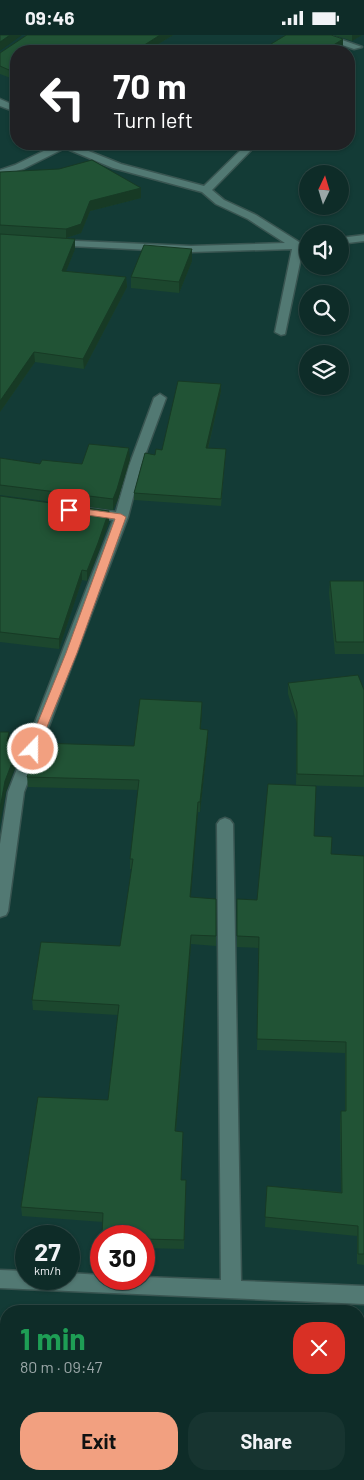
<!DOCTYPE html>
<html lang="en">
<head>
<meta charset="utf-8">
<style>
  body { margin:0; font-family:Barlow,sans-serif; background:#173430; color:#f1f3f6; height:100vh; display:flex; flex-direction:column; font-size:19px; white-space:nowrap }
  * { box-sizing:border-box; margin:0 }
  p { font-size:16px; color:#9ba7a8 }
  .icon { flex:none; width:28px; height:28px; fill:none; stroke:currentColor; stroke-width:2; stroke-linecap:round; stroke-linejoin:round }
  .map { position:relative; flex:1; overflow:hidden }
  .drawer { position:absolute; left:0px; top:1270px; width:365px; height:175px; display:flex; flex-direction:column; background:#0e2c28; border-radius:20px 20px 0 0; box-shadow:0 1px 4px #0004,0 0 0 1px #2e4845 }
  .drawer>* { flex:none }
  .hud { position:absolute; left:10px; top:10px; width:345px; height:105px; border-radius:20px; box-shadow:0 1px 4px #0004,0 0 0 1px #2e4845; background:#202124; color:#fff; overflow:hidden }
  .needle { width:32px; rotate:4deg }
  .tools { position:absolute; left:299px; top:130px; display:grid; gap:10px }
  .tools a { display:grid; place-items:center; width:50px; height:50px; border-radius:50%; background:#0e2c28; box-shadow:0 1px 4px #0004,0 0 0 1px #2e4845; font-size:25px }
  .speed { position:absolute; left:15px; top:1190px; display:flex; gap:10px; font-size:25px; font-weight:700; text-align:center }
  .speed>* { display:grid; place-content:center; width:65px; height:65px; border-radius:50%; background:#0e2c28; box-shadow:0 1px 4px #0004,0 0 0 1px #2e4845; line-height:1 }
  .speed small { font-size:12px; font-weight:400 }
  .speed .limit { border:8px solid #d22; background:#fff; color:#111 }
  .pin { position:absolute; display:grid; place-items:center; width:42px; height:42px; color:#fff; margin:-21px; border-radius:10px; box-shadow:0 2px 8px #0006 }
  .me { position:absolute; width:55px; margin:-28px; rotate:22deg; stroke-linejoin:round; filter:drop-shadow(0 0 4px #0008) }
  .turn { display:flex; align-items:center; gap:18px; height:105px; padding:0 20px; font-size:22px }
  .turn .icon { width:65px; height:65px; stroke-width:2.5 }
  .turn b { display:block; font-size:35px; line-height:42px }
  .round { display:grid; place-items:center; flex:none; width:52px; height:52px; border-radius:20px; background:#173430 }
  .head { display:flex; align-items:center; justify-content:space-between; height:85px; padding:0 20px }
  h1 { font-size:30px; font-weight:700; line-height:38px; color:#1e9e55 }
  .primary-button { display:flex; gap:10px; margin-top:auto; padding:10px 20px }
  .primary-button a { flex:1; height:58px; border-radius:20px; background:#f2a080; color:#111; font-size:20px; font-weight:700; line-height:58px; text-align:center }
  .primary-button a+a { background:#173430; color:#f1f3f6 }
  .status { display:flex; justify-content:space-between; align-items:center; height:35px; padding:0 25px; background:#0e2c28; direction:ltr }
  .status svg { height:14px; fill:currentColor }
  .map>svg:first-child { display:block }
</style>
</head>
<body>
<div class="status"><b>09:46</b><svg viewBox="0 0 49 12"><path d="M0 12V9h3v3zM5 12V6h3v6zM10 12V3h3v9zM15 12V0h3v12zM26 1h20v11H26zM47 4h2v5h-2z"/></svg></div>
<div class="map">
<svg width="364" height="1445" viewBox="0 0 364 1445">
  <rect width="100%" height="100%" fill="#133b36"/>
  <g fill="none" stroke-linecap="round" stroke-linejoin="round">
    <defs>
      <g id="street">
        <polygon points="313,0 328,0 362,12 354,14"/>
        <polygon points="0,64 16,71 16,77 0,71"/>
        <polygon points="58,109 71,109 121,129 204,151 247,109 257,109 212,155 224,165 256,180 299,207 308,207 308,213 303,213 285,299 281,300 275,297 292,214 191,217 50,210 49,208 54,205 191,211 285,208 248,184 216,169 202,157 113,133 65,113 23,134 0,141 0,135 15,130"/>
        <polygon points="364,200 364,206 340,209 340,203"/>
        <polygon points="160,359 166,363 141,431 128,482 24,757 8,876 6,880 0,882 0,809 8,757 113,485 88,481 82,477 88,473 116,477 129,431 154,363"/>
        <polygon points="225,783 230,785 233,789 241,1246 364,1251 364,1269 0,1253 0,1235 26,1236 26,1244 69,1244 69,1238 101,1240 101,1244 144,1244 144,1242 221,1245 217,789 220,785"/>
      </g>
    </defs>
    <use href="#street" stroke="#395551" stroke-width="3"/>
    <use href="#street" fill="#527973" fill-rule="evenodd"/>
  </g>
  <g fill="#1c472e">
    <polygon points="27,0 173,0 147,16 16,16 16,45 0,39 0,18"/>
    <polygon points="334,0 362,0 352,6"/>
    <polygon points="343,4 343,12 337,16 270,16 271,9"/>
    <polygon points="0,137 141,163 90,176 81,198 66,203 75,204 75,214 66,236 126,242 127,252 84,334 35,327 0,377"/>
    <polygon points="192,214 192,226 179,258 131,253 131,242"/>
    <polygon points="221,349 221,356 208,414 226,414 221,471 134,465 134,458 162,415"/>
    <polygon points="0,423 40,429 82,429 130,424 118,464 113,475 0,460"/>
    <polygon points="0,461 109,486 98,518 87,546 82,545 59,614 0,607"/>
    <polygon points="330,546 364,546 364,619 335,619 329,558"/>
    <polygon points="288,648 364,655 364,752 296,750 297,688 288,659"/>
    <polygon points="202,667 201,694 208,704 200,777 198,777 190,862 216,864 216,911 191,909 176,1096 183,1106 181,1145 186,1145 184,1214 144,1213 144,1201 103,1187 22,1181 21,1172 108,1065 118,980 33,975 32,965 120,911 132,834 130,834 130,824 138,755 28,752 27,742 134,711"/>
    <polygon points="314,801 331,819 364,821 364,1230 357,1229 357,1201 265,1192 267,1151 341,1157 340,1087 341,1076 345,1076 345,1018 257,1015 259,913 237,912 237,864 257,865"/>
  </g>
  <g fill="#173a25">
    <polygon points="10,0 22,0 0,16 0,7"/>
    <polygon points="160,0 173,0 147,16 135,16"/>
    <polygon points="352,0 362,0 352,6"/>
    <polygon points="343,4 343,12 337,16 324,16"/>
    <polygon points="141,153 141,163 90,176 81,198 66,203 66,194 90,166"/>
    <polygon points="75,204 75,214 62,246 62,236"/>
    <polygon points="192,214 192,226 179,258 179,247"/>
    <polygon points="126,242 127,252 84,334 83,324"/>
    <polygon points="34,317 35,327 0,377 0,366"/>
    <polygon points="221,349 221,356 206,421 206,413"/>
    <polygon points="129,413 130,424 118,464 113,475 113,464"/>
    <polygon points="109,476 109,486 98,518 87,546 87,536"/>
    <polygon points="82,535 82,545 59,614 59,604"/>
    <polygon points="202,667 202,676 200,704 200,694"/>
    <polygon points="208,695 208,704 200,777 200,767"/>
    <polygon points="9,697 10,708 7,706"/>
    <polygon points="20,707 21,717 6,757 0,789 0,773 5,746"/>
    <polygon points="198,767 198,777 190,872 190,862"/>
    <polygon points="191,900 191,909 175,1106 175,1096"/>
  </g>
  <g fill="#215335" stroke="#173a25">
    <polygon points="0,0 10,0 0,7"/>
    <polygon points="27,0 160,0 135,16 16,16 16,38 0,31 0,18"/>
    <polygon points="286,0 331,0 343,4 324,16 293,16 271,9"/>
    <polygon points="92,125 141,153 90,166 81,189 66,194 0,190 0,137 59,134"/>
    <polygon points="0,199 75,204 62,236 126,242 83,324 34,317 0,366"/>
    <polygon points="144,210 192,214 179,247 131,242"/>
    <polygon points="178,346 221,349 206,413 226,414 221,464 134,458 145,418 155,420 156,414 162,415"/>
    <polygon points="89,409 129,413 117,454 113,464 0,450 0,423 40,429 42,425 82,429"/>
    <polygon points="0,461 109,476 98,508 87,536 82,535 59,604 0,597"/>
    <polygon points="330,546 364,546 364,607 336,607"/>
    <polygon points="358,640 364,655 364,741 297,739 297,677 288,648"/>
    <polygon points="140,664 202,667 200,694 208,695 200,767 198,767 190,862 216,864 216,901 191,900 175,1096 183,1097 181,1145 186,1145 184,1205 144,1204 144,1201 102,1201 103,1178 21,1172 38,1062 108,1065 119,970 32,965 41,907 120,911 133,824 130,824 139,745 27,742 40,708 134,711"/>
    <polygon points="0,697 9,697 7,706 20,707 5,746 0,773"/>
    <polygon points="268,749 316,751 314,801 332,802 331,819 364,821 364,1219 358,1219 358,1191 265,1182 267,1151 342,1158 341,1076 346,1076 346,1007 257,1004 259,902 237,901 237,864 257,865"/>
  </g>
  <polygon fill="#f2a080" stroke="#9d6853" points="69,472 121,479 126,482 77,618 38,714 33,718 27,714 66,618 115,484 66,477 66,473"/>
</svg>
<div class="tools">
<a><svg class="needle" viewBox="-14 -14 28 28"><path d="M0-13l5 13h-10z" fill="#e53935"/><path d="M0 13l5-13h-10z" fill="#9ba7a8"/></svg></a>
<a><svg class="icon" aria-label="sound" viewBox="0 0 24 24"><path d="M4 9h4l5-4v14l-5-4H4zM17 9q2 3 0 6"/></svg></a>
<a><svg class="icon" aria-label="search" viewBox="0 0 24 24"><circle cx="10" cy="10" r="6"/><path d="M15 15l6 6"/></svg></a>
<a><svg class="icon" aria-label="layers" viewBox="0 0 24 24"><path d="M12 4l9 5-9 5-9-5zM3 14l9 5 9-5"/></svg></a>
</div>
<div class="speed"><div>27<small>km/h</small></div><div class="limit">30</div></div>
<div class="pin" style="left:69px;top:475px;background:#d93025"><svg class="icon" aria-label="arrive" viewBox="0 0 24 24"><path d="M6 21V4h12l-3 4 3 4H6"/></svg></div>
<svg class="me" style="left:33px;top:714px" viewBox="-20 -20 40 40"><circle r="17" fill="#f2a080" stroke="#fff" stroke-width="3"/><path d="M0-11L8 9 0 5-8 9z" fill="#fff"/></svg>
<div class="hud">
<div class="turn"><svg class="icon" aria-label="left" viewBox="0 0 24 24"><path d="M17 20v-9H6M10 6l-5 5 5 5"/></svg><div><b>70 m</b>Turn left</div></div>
</div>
<section class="drawer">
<div class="head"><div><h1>1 min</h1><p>80 m · 09:47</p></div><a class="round" style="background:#d93025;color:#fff"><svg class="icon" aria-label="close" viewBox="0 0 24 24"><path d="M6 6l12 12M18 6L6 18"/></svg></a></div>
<div class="primary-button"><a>Exit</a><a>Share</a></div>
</section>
</div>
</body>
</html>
